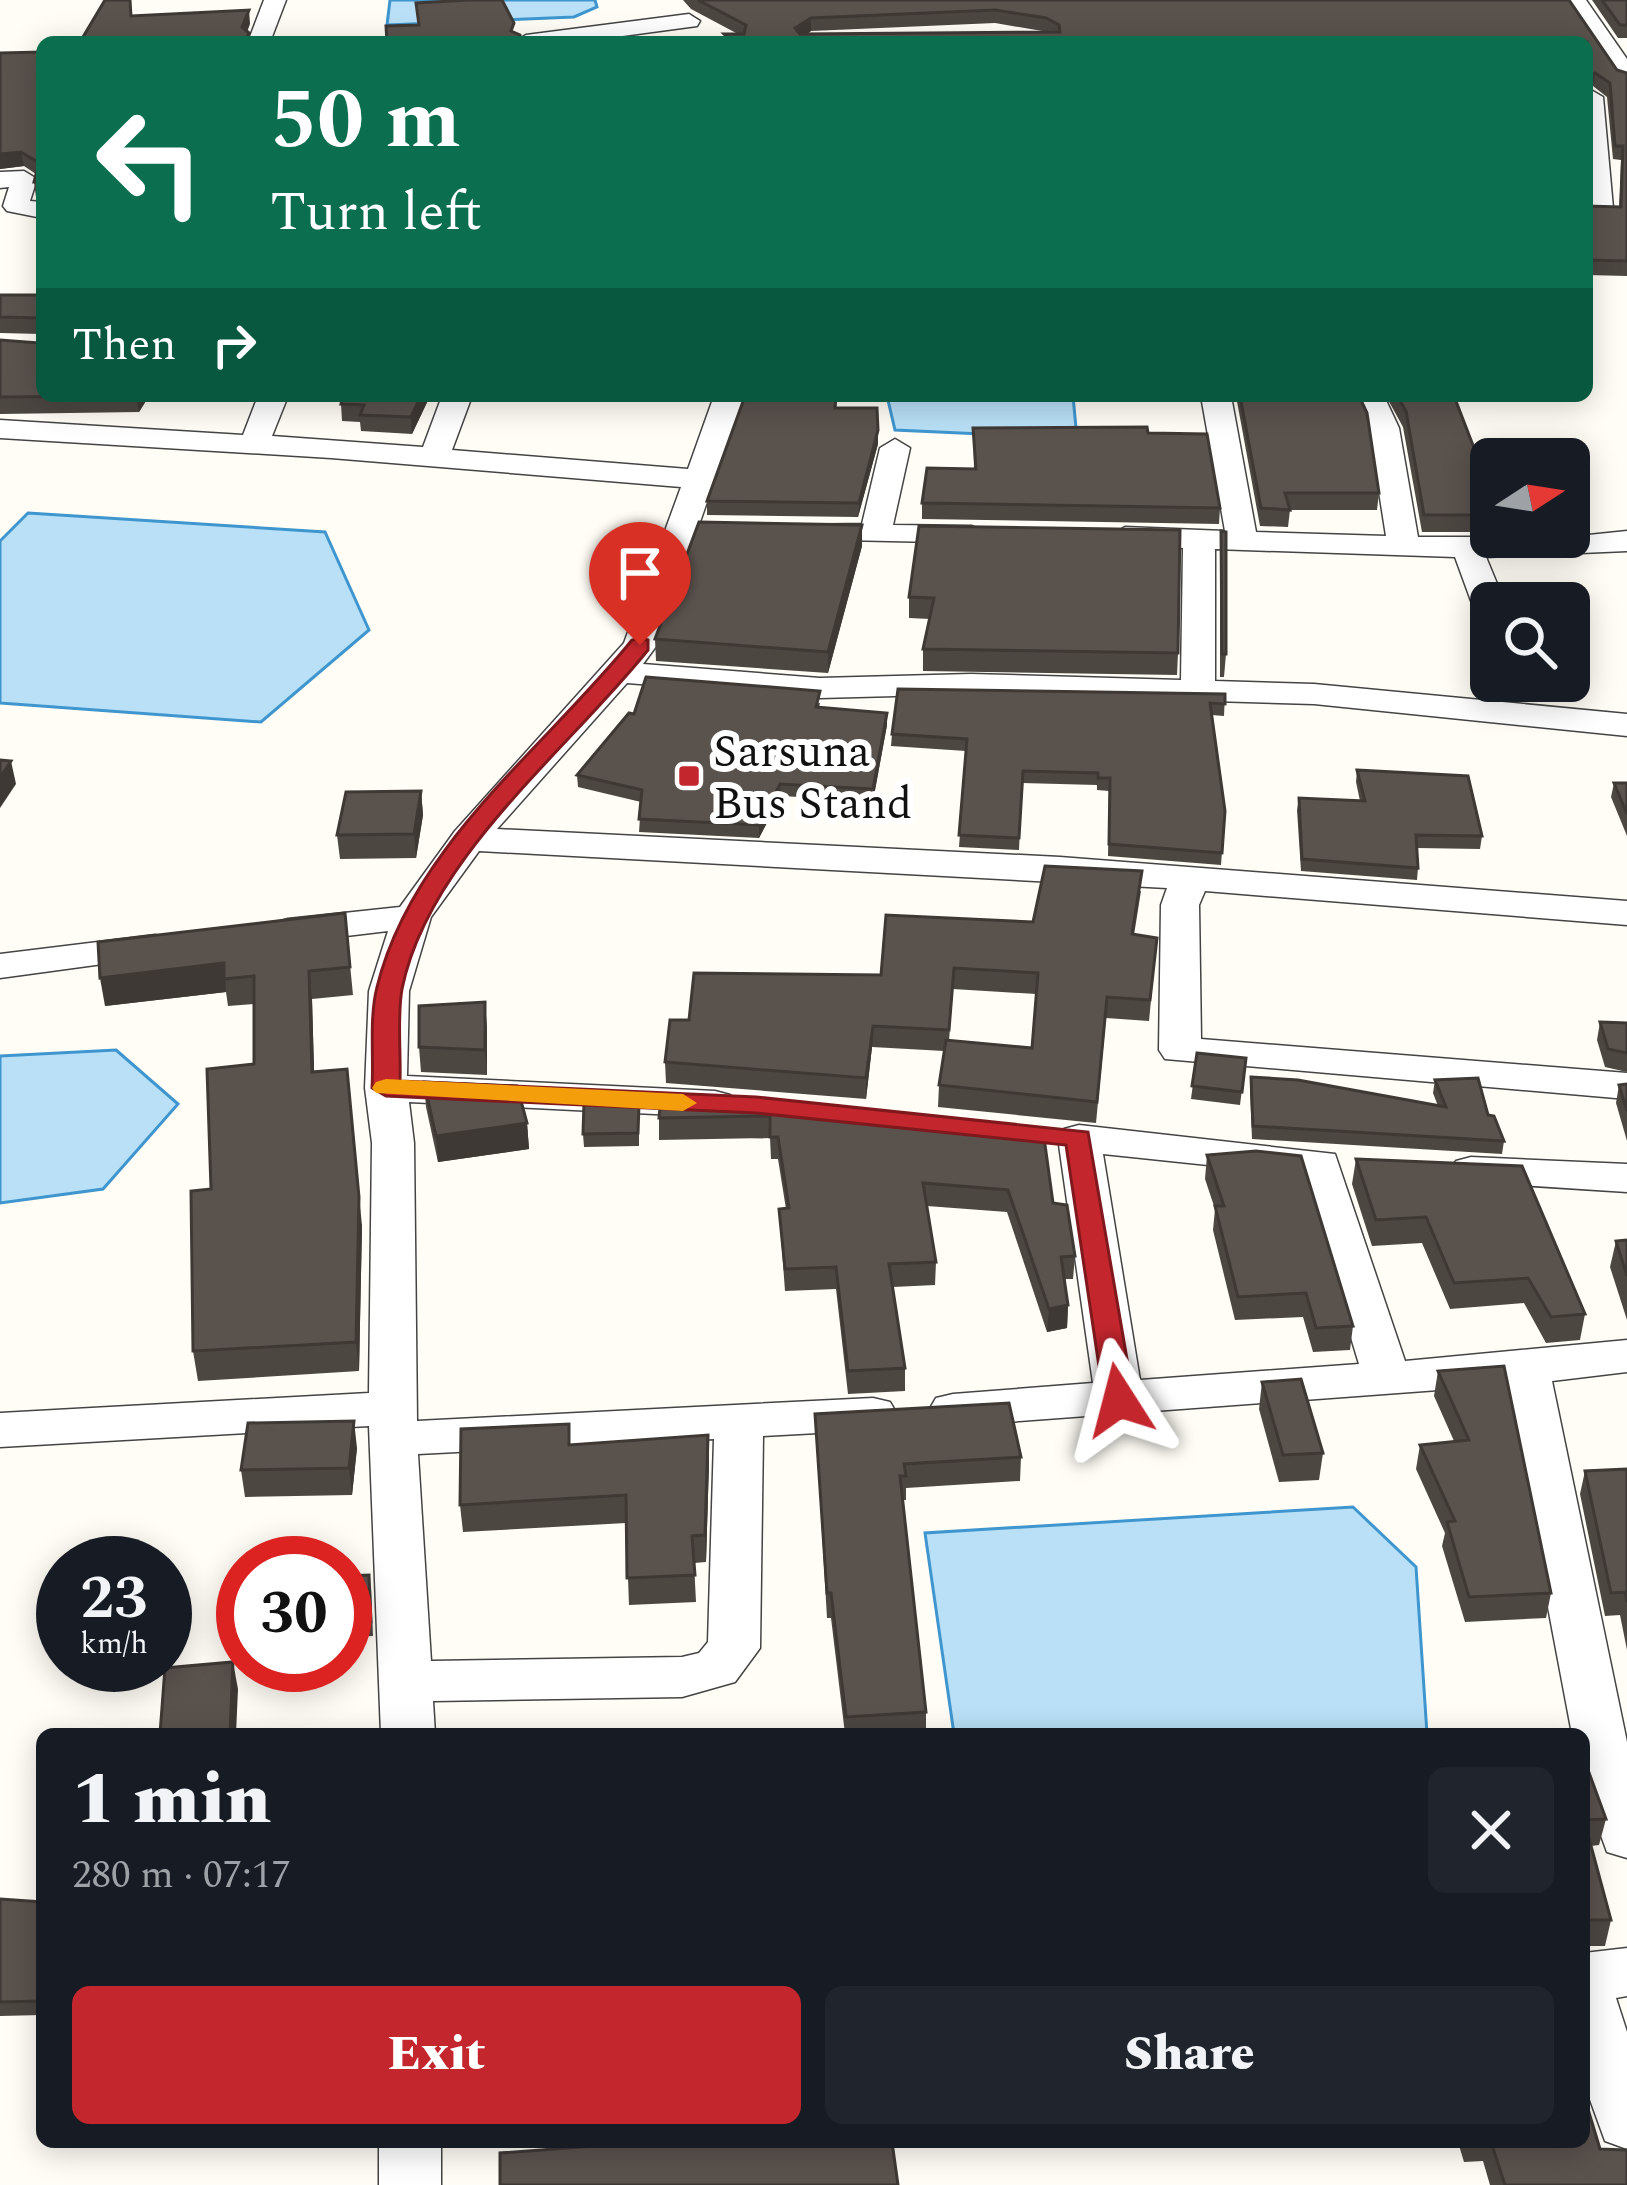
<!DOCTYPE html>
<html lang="en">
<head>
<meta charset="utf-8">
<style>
  body { margin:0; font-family:Spectral,serif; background:#20242c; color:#f1f3f6; height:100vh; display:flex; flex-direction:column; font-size:45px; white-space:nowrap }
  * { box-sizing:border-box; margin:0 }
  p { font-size:39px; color:#9ea1a6 }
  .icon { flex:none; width:66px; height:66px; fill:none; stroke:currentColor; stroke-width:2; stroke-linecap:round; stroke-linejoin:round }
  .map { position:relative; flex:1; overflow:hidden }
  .drawer { position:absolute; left:36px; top:1728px; width:1554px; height:420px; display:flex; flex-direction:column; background:#171b24; border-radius:18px; box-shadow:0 6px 30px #0003 }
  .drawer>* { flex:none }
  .top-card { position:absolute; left:36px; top:36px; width:1557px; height:366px; border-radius:18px; box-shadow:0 6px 30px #0003; background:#0b6e4f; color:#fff; overflow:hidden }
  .needle { width:78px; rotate:78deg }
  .tools { position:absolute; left:1470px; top:438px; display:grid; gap:24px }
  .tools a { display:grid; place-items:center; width:120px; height:120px; border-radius:18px; background:#171b24; box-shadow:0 6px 30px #0003; font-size:60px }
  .speed { position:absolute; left:36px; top:1536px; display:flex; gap:24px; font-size:60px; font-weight:700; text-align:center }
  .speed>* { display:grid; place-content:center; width:156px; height:156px; border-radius:50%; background:#171b24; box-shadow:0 6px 30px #0003; line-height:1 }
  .speed small { font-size:30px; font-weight:400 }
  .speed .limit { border:18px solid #d22; background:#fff; color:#111 }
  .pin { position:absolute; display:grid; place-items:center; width:102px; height:102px; color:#fff; margin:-123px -51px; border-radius:50% 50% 50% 0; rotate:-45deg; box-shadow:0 0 12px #0007 }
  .pin .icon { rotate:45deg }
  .me { position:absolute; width:132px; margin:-66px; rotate:351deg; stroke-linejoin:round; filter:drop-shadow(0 0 9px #0008) }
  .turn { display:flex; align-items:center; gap:42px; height:252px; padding:0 36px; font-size:54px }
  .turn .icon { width:156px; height:156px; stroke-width:2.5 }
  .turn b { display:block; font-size:84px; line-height:102px }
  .then { display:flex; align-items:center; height:114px; padding:0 36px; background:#0003; gap:24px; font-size:45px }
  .round { display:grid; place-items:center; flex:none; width:126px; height:126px; border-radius:18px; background:#20242c }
  .headline { display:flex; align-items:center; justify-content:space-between; height:204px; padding:0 36px }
  h1 { font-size:72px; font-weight:800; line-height:90px }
  .action { display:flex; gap:24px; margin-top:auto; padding:24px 36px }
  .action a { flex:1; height:138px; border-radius:18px; background:#c4262e; color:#fff; font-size:48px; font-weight:800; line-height:138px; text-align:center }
  .action a+a { background:#20242c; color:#f1f3f6 }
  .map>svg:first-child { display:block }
</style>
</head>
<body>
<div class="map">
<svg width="1627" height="2185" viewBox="0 0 1627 2185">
  <rect width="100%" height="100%" fill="#fffdf5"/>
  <g fill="#b9e0f7" stroke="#3f96cf" stroke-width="3">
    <polygon points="390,0 595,0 597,7 574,17 387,25"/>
    <polygon points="887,396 1073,396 1076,428 1004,435 895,430"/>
    <polygon points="28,513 325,532 369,630 261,722 0,703 0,541"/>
    <polygon points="116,1050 178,1104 103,1189 0,1203 0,1056"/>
    <polygon points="1353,1507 1416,1567 1427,1734 954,1734 925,1533"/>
  </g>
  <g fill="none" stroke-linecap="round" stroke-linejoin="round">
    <defs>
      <g id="minor">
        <polygon points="264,0 286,0 270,42 248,42"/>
        <polygon points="1564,0 1586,0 1627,59 1627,83 1619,81"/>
        <polygon points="689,14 700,21 697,26 578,42 515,42 526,35"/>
        <polygon points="1591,90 1603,97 1613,208 1600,216 1591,213 1587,206 1587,91"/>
        <polygon points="24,171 37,179 30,201 42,202 42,218 7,211 3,206 9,187 0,188 0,172"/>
        <path d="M258 396H288L272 436 423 447 442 396H472L452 450 688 469 714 396H744L657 645 643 664 820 678 971 674 1181 680 1183 548 1125 547 1109 537 1125 527 1225 531 1201 396H1231L1256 532 1386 536 1369 428 1354 396H1384L1399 428 1418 537H1569L1627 531V551L1486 557 1505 603H1491V619L1474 609 1455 557 1215 549V681L1314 684 1627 714V736L1314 704 971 694 820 698 627 683 497 829 1060 857 1627 901V925L1205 891 1199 905 1201 1039 1627 1073V1099L1165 1059 1159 1050 1161 905 1167 888 479 851 431 917 409 991 407 1076 715 1091 730 1095 736 1104 730 1113 715 1117 409 1102 414 1143 417 1421 873 1398 890 1402 897 1414 890 1426 873 1430 763 1436 760 1648 735 1682 682 1697 433 1701 435 1734H381L369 1426 0 1447V1413L369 1393 372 1143 365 1088 369 991 388 931 288 943 274 939 268 931 274 923 288 919 400 907 455 831 624 643 681 487 331 458 0 438V420L243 435ZM714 1439 708 1642 699 1653 682 1657 431 1661 418 1454Z"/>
        <polygon points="895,439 910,448 893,525 972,526 988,536 983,543 796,539 791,532 796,525 862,524 880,448"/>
        <polygon points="155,935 169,939 175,947 169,955 0,978 0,954"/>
        <path d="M1079 1125 1335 1154 1405 1361 1627 1340V1372L1552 1381 1627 1742V1858L1607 1852 1584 1789V1734H1572L1506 1385 953 1426 936 1422 929 1410 936 1398 953 1394 1093 1383 1058 1138 1064 1129ZM1103 1154 1302 1175 1359 1364 1140 1380Z"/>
        <polygon points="1471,1157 1627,1164 1627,1192 1456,1181 1449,1171 1456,1161"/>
        <polygon points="1627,1948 1627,1996 1616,1998 1627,2032 1627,2149 1605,2141 1584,2083 1584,1953"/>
        <rect x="379" y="2142" width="62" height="43"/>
      </g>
    </defs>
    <use href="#minor" stroke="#444" stroke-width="3"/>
    <use href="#minor" fill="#fff" fill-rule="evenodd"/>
  </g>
  <g fill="#4d4742" fill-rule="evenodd">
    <path d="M683 0H1569L1617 70 1627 73V276L1587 275V206L1619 207 1621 160 1613 159 1607 97 1593 86 1587 89V42H724V34H738L691 9ZM995 23 1048 32 807 34 811 31Z"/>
    <polygon points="1592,0 1627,0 1627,38 1618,38"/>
    <polygon points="42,52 42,197 36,197 34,182 36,174 24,166 0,169 0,53"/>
    <polygon points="0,295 42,295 42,396 149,396 139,412 0,414 0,340 39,343 41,334 0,333"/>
    <polygon points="430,396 412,434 361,431 360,422 342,421 341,404"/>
    <polygon points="745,396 837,396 836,408 878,444 858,517 707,515 707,501"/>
    <polygon points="1236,396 1359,396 1379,493 1377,510 1290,510 1288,527 1260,526"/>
    <polygon points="1386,396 1454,396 1482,473 1480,484 1491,510 1491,532 1422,532 1403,427"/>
    <polygon points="973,428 1148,433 1220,508 1219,524 922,519 922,503 974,469"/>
    <polygon points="862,525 862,546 828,673 656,661 655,639"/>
    <polygon points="919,526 1178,653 1177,675 923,671 923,649 930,619 909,618 909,597"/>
    <polygon points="1221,531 1226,654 1224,677 1220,677 1220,553"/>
    <polygon points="1225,694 1224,716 1212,715 1225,811 1221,865 1108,856 1109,791 1097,790 1097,785 1022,783 1019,850 959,847 966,751 891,746 892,734"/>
    <polygon points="820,703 819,707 887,725 873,801 781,796 759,838 639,832 641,802 578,787 577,775 634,714"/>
    <polygon points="1357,770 1482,836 1480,849 1417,848 1418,868 1417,880 1301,871 1297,810 1299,798 1360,801 1356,782"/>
    <polygon points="1614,783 1627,783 1627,836 1611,797"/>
    <polygon points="421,791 423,815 416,858 340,859 337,835"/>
    <path d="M1141 891 1134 935 1157 938 1149 1021 1106 1018 1096 1123 938 1107 939 1085 944 1051 872 1047 866 1099 666 1083 665 1062 689 1020 881 975 1033 922ZM953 989 1036 994 1032 1048 949 1041Z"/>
    <polygon points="345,913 353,995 312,999 314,1072 362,1226 359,1371 198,1381 193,1351 211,1189 254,1064 254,1004 228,1006 226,992 105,1006"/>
    <polygon points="1600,1022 1627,1023 1627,1072 1605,1067 1597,1040"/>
    <polygon points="487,1027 487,1075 421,1072 419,1047"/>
    <polygon points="1197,1053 1246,1058 1240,1105 1191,1099"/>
    <polygon points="1251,1077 1438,1106 1433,1093 1435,1080 1488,1115 1504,1141 1502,1154 1252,1139 1250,1090"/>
    <polygon points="424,1082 527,1123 529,1149 438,1162 426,1107"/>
    <polygon points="1627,1084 1627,1141 1616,1103 1619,1085"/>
    <polygon points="755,1100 1053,1203 1075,1256 1073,1279 1065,1279 1068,1305 1067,1328 1047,1332 1007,1212 927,1206 936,1262 935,1285 893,1287 905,1368 905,1391 848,1394 836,1289 785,1291 779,1209 786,1209 778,1159 771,1159 770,1138 659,1140 659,1118"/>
    <polygon points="639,1104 639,1146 584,1147 583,1134"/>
    <polygon points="1207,1155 1353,1326 1350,1350 1313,1352 1303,1317 1235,1320 1213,1230 1215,1209 1205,1179"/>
    <polygon points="1356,1159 1585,1314 1580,1340 1546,1343 1524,1303 1450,1309 1422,1243 1372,1246 1352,1184"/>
    <polygon points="1627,1240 1627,1320 1610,1267 1616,1241"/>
    <polygon points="1438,1371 1551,1593 1546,1618 1465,1622 1442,1546 1445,1533 1416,1469 1420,1445 1454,1441 1434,1396"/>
    <polygon points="1262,1382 1323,1453 1319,1480 1279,1482 1259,1409"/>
    <polygon points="815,1414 1021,1457 1020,1481 906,1488 906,1500 902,1500 926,1712 926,1734 845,1734 831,1618 827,1618"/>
    <polygon points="570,1445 709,1462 706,1562 694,1563 696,1602 629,1605 626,1523 463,1532 460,1505"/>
    <polygon points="357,1448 352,1495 245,1497 241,1470"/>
    <polygon points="1585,1471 1627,1471 1627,1650 1620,1615 1605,1616 1580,1494"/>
    <polygon points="345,1576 371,1589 373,1636 345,1637"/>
    <polygon points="1584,1759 1606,1819 1599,1845 1591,1846 1611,1920 1605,1946 1584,1946"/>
    <polygon points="0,1899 42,1902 42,2015 0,2016"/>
    <polygon points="1458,2142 1584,2142 1600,2149 1627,2185 1490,2185 1483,2161 1464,2162"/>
  </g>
  <g fill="#3f3936">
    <polygon points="249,10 250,24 244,40 242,27"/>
    <polygon points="811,18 811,31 796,41 795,28"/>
    <polygon points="1595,73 1593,86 1587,89 1587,77"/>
    <polygon points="21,152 24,166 0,169 0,154"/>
    <polygon points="136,396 149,396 139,412"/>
    <polygon points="421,396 430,396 412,434 411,417"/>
    <polygon points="878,430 878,444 858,517 859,503"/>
    <polygon points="862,525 862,546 828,673 828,652"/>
    <polygon points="887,713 887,725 873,801 873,789"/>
    <polygon points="11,761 16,784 0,808 0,778"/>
    <polygon points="780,784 781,796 759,838 759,825"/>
    <polygon points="421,791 423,815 416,858 414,834"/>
    <polygon points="224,963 226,992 105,1006 100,978"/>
    <polygon points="309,971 312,999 315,1101 312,1072"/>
    <polygon points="485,1002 487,1027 487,1075 485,1050"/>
    <polygon points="873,1026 872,1047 866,1099 866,1078"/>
    <polygon points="347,1069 362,1226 359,1371 356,1342"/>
    <polygon points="527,1123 529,1149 438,1162 436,1136"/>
    <polygon points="1068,1305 1067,1328 1047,1332 1049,1309"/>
    <polygon points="354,1421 357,1448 352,1495 349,1468"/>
    <polygon points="708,1435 709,1462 706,1562 705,1535"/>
    <polygon points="233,1662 238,1689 236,1734 230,1734"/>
  </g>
  <g fill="#5a524d" stroke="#3f3936" stroke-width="3" fill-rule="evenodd">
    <polygon points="105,0 130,0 131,16 249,10 242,27 249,33 245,42 80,42"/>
    <polygon points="469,0 502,0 514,23 511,31 520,35 521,42 387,42 386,26 419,25 416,3"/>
    <path d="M698 0H1569L1617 70 1627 73V261L1587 260V206L1621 207 1623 146H1615L1610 83 1595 73 1587 77V42H732L724 34H744L746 25ZM995 10 1046 18 1059 25 1060 32 800 34 795 28 811 18Z"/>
    <polygon points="1602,0 1627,0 1627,25 1620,25"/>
    <polygon points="42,52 42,182 34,182 39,163 21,152 0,154 0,53"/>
    <polygon points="0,295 42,295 42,321 40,318 0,317"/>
    <polygon points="42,331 42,396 128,396 0,397 0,340 39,343"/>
    <polygon points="343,396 421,396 411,417 360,415 364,405 341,404"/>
    <polygon points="745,396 836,396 835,408 877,408 878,430 859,503 707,501"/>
    <polygon points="1240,396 1359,396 1367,413 1379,493 1285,493 1290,510 1261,508"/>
    <polygon points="1397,396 1454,396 1474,448 1482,473 1476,473 1491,510 1491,515 1424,515 1406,411"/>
    <polygon points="1147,427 1148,433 1207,434 1220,508 922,503 927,468 976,469 973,428"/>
    <polygon points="699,522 862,525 828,652 655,639"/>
    <polygon points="919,526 1180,530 1178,653 923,649 934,598 909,597"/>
    <polygon points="1221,531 1226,532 1226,654 1222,654"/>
    <polygon points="646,677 820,691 816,707 887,713 873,789 780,784 759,825 639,819 642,790 577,775 629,713 634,714"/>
    <polygon points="898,689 1225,694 1225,704 1210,703 1225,811 1222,853 1109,844 1110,778 1098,778 1098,773 1023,771 1019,838 959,835 967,739 892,734"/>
    <polygon points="0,760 11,761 0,778"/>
    <polygon points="1357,770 1468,776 1482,836 1416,835 1418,868 1302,859 1299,798 1365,801"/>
    <polygon points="1614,783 1627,783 1627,814"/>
    <polygon points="421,791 414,834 337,835 346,792"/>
    <polygon points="1045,866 1142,871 1132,934 1157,938 1150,1000 1107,997 1097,1102 939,1085 946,1040 1032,1048 1038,973 954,968 949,1030 873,1026 866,1078 665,1062 670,1020 689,1020 694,973 881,975 886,915 1033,922"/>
    <polygon points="345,913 350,967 309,971 312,1072 347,1069 359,1197 356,1342 193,1351 191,1191 211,1189 207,1069 254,1064 254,976 224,979 224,963 100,978 98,942"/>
    <polygon points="485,1002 485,1050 419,1047 419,1006"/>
    <polygon points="1600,1022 1627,1023 1627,1053 1608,1049"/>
    <polygon points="1197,1053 1246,1058 1242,1092 1192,1086"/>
    <polygon points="1251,1077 1298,1080 1446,1107 1435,1080 1478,1078 1488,1115 1494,1116 1504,1141 1253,1126"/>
    <polygon points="424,1082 517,1086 527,1123 436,1136"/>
    <polygon points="1627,1084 1627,1111 1619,1085"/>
    <polygon points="661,1096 755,1100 1043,1130 1053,1203 1067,1205 1075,1256 1061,1257 1068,1305 1049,1309 1008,1190 923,1183 936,1262 889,1264 905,1368 848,1371 836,1267 785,1269 779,1209 789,1208 778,1137 770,1137 770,1116 659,1118"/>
    <polygon points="584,1102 639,1104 638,1133 583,1134"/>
    <polygon points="1256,1151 1301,1156 1353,1326 1316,1328 1306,1293 1238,1297 1215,1206 1224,1206 1207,1155"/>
    <polygon points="1356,1159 1522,1166 1585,1314 1551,1317 1528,1278 1454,1283 1426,1217 1376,1220"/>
    <polygon points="1627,1240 1627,1276 1616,1241"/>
    <polygon points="1504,1366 1551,1593 1469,1597 1447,1522 1455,1521 1420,1445 1469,1440 1438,1371"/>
    <polygon points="1301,1379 1323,1453 1283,1455 1262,1382"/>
    <polygon points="1009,1403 1021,1457 904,1464 906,1476 900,1476 926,1712 846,1717 831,1593 827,1593 815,1414"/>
    <polygon points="354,1421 349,1468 241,1470 248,1423"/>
    <polygon points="569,1424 569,1445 708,1435 705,1535 692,1536 695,1575 627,1578 626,1495 460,1505 461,1429"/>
    <polygon points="1626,1469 1627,1471 1627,1602 1625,1592 1611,1593 1585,1471"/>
    <polygon points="369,1575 371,1622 345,1623 345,1576"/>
    <polygon points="233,1662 230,1734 160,1734 165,1668"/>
    <polygon points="1584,1759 1606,1819 1584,1820 1611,1920 1584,1920"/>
    <polygon points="0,1899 42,1902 42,2001 0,2002"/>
    <polygon points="1584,2096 1600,2149 1627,2150 1627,2185 1505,2185 1491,2142 1584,2142"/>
    <polygon points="646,2142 892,2142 898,2185 500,2185 500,2153"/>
  </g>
  <path fill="#c4262e" stroke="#7f191e" stroke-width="3" d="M640 638 648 640V650C567 751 428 859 402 989 397 1017 401 1051 400 1081L756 1097 1088 1132 1134 1400 1130 1407H1108L1104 1400 1066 1145 756 1113 386 1096 372 1088C374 1056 369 1018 377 987 412 845 544 749 632 640Z"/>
  <polygon fill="#f59e0b" points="386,1079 683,1094 697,1103 683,1111 376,1093 372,1088 376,1082"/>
  <rect fill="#c4262e" stroke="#fff" stroke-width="4.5" x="677" y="764" width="24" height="24" rx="6"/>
  <g text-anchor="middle" stroke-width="12" stroke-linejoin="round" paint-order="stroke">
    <g font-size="45" fill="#111" stroke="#fff" text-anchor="start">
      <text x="713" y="766">Sarsuna<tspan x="713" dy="52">Bus Stand</tspan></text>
    </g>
  </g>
</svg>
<div class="tools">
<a><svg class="needle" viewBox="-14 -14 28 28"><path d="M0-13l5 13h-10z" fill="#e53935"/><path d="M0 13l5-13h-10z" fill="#9ea1a6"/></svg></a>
<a><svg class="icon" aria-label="search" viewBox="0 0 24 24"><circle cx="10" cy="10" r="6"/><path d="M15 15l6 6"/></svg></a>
</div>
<div class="speed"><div>23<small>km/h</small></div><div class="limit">30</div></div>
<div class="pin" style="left:640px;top:645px;background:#d93025"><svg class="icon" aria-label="arrive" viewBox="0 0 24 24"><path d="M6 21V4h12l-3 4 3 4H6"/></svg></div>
<svg class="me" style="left:1119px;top:1400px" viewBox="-20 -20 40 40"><path d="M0-17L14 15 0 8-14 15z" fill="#c4262e" stroke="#fff" stroke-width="4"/></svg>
<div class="top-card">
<div class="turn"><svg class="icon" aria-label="left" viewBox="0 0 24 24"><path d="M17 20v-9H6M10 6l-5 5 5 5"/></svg><div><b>50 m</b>Turn left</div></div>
<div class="then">Then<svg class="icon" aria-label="right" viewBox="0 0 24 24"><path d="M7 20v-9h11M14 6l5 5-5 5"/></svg></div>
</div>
<section class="drawer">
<div class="headline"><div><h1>1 min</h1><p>280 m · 07:17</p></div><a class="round"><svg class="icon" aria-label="close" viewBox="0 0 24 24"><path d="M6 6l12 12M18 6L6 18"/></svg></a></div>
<div class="action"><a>Exit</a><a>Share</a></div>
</section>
</div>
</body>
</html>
